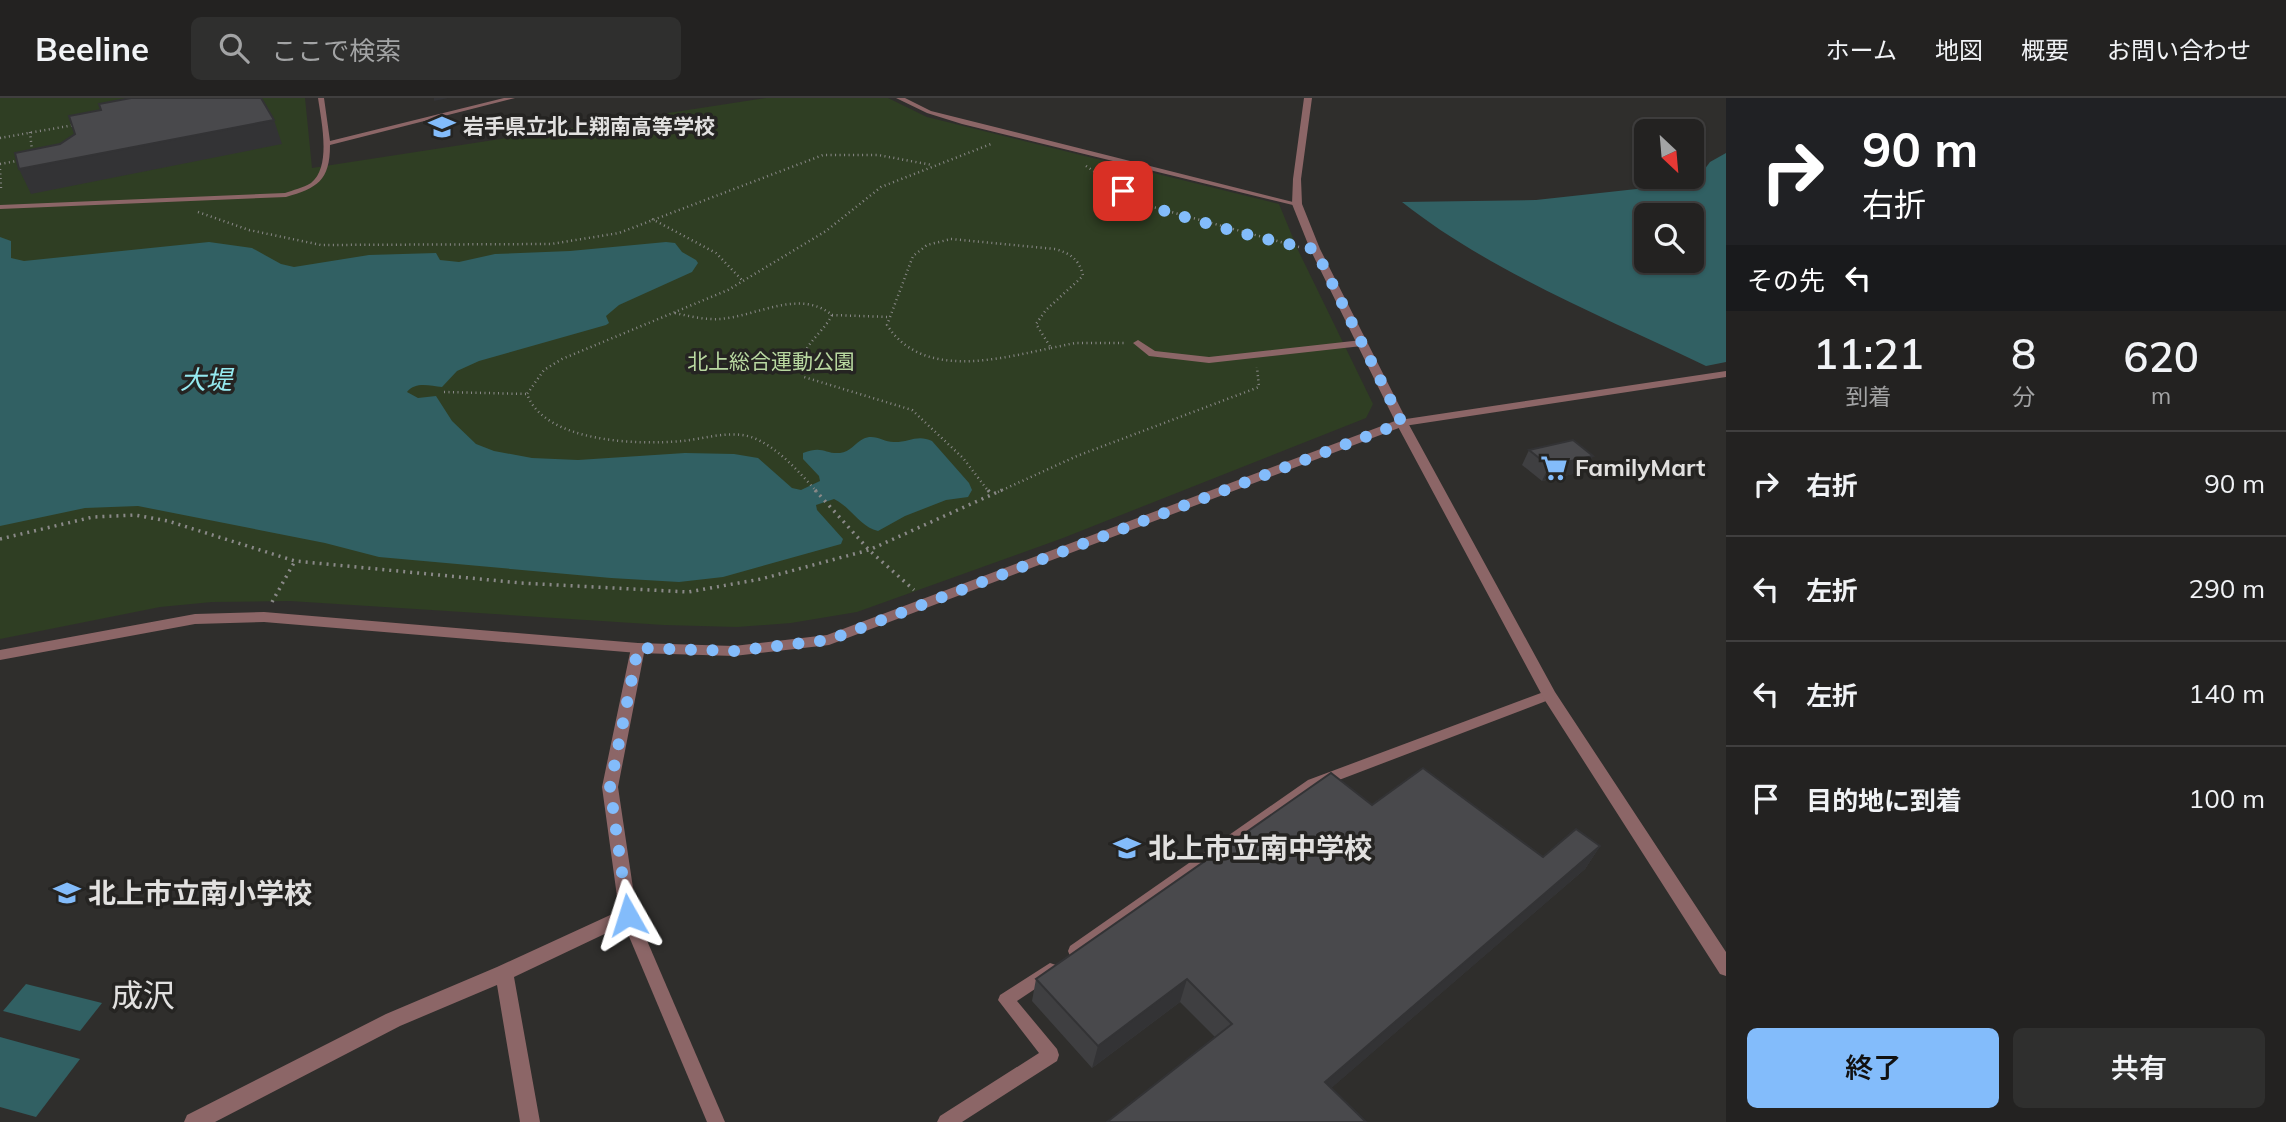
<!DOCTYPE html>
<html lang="ja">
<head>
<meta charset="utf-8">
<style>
  body { margin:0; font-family:Mulish,"Noto Sans JP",sans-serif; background:#2f2f2e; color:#f1f3f6; height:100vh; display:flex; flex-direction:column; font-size:26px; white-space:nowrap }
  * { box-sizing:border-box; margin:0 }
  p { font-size:23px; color:#a3a4a5 }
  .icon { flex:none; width:38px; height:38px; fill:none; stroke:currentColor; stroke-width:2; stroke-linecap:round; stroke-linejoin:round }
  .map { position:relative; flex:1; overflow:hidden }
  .sheet { display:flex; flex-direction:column; background:#232221; width:560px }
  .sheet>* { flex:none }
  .top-card { background:#202124; color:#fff; overflow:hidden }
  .needle { width:46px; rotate:154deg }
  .controls { position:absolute; left:1634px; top:21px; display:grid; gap:14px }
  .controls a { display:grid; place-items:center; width:70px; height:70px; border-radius:10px; background:#232221; box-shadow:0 2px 5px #0004,0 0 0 2px #403f3f; font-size:35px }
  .pin { position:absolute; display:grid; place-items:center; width:60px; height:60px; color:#fff; margin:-30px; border-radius:14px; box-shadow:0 4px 10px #0006 }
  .me { position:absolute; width:77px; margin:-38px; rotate:354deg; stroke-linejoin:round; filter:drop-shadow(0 0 5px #0008) }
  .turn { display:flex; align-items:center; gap:24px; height:147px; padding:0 21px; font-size:32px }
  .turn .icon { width:91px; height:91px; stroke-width:2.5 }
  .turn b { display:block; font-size:49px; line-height:60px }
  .then { display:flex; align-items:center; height:66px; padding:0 21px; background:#0003; gap:14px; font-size:26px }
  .eta { display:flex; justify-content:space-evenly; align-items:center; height:119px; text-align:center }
  .eta b { font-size:42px; font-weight:600; line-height:49px }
  .action { display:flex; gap:14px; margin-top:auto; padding:14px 21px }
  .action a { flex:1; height:80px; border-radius:10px; background:#83bcfb; color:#111; font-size:28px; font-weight:600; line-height:80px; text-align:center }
  .action a+a { background:#2f2f2e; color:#f1f3f6 }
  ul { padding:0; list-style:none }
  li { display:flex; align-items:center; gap:21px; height:105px; padding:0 21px; border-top:2px solid #403f3f }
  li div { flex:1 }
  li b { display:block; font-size:26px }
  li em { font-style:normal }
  header { display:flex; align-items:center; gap:42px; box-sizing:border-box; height:98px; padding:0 35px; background:#232221; border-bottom:2px solid #403f3f }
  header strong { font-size:33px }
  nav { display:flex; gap:38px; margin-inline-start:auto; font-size:24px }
  .search { width:490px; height:63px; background:#2f2f2e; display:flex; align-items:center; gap:18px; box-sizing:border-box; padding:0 24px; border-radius:10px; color:#a3a4a5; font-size:26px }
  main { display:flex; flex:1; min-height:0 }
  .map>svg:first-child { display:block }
</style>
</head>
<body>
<header>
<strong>Beeline</strong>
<div class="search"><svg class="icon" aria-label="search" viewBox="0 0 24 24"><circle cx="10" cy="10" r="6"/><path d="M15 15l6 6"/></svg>ここで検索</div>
<nav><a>ホーム</a><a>地図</a><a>概要</a><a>お問い合わせ</a></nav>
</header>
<main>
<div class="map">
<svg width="1726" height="1024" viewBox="0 0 1726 1024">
  <rect width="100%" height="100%" fill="#2f2e2c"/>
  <polygon fill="#2f3e23" points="0,0 305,0 312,70 766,0 888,0 927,19 1279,106 1298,152 1373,306 1366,320 1063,440 857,514 791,525 737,529 664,527 290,503 212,504 160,509 0,541"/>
  <g fill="#316063" fill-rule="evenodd">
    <path d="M1726 55V264L1706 268C1606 220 1489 173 1402 104L1536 102 1673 87 1698 80 1710 64ZM1692 117V163H1647V117Z"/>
    <path d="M0 139 11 143V160L24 163 209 144 252 150 281 166 294 169 369 157 436 155 440 162 459 164 495 156 570 153 666 144 675 145 682 154 696 162 698 165 692 174 619 207 606 218 609 225 606 227 479 263 457 273 442 289C430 288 416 283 407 294L418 300 436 298 452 323 476 346 494 353 532 360 578 362 685 355 734 356 758 360 792 390 801 392 820 383 819 378 803 361V355C823 347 824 356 840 355 850 354 855 345 863 341 875 335 884 345 895 344 909 344 918 336 932 343L969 385 972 392 968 399 946 402 905 418 878 433C860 429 851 409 834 401L816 407 817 412 843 441 841 446 723 479 679 484 611 480 379 459 325 445 138 408 85 410 0 428Z"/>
    <polygon points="26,886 102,905 80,933 3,913"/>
    <polygon points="0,939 80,961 36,1019 0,1009"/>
  </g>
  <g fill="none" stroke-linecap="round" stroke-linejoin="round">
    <g stroke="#8a8988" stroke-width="2.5" stroke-dasharray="1 3.5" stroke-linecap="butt">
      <polyline points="30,34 32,53"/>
      <polyline points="0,40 74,27"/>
      <polyline points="0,66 22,62"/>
      <polyline points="1086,68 1142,106 1299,149"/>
      <polyline points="0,71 1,90"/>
      <polyline points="198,114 249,132 321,147 551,146 619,135 823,57 878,57 932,67"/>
      <polyline points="652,121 716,155 742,182"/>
      <path d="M951 141 1055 151C1070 155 1080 162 1083 178L1046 212 1036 226 1051 250C998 261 922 282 887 227L913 158 927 147Z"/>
      <path d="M675 215C689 218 704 222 719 221 756 219 799 190 832 217 821 239 793 252 804 279L912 312 963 360 989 394"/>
      <polyline points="832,217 889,219"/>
      <polyline points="1051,250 1075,245 1125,245"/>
      <polyline points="444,294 527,296"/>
      <path d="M817 394C799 374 777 348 751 339 729 332 704 341 682 343 639 347 545 345 527 296L544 272 562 261 728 192 826 133 881 89 991 46"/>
      <polyline points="998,394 1077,358 1259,289 1257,269"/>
    </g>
    <g stroke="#8a8988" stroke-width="3.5" stroke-dasharray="2 5" stroke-linecap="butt">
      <polyline points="815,392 870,453 914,492"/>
      <polyline points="988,392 992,397"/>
      <polyline points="0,441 93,419 135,417 168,423 295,463 521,485 688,494 761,481 869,452 1002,392"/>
      <polyline points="272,504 295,463"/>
    </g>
    <g fill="#8c6667" fill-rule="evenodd">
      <path d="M318 0H324L330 43 504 0H515L330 47C330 83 317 90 286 99L0 111V107L285 95C293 92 303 90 311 85 332 69 321 22 318 0Z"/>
      <polygon points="896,0 905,0 931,13 967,22 1301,106 1297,108 962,26 927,15"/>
      <polygon points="1138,242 1155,253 1209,259 1362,242 1367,245 1362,248 1209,265 1149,258 1133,245"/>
      <polygon points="1549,592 1554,594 1556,597 1554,600 1318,690 1082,858 1076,860 1070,858 1068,853 1070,848 1308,682"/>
      <polygon points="628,810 633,812 636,817 725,1024 707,1024 620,817 623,812"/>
      <polygon points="1050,865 1056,867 1058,872 1056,877 1017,903 1057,951 1059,957 1057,963 962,1024 937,1024 940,1018 1039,955 998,902 1000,897"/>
    </g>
    <g fill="#8c6667" fill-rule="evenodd">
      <polygon points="1402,321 1408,325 1555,594 1726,854 1726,878 1720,876 1544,601 1396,325"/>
      <polygon points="638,545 645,550 618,689 637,817 634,822 514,879 540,1024 520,1024 497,887 400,928 215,1024 184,1024 187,1017 386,916 497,869 619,813 602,689 631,550"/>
    </g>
    <polygon fill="#8c6667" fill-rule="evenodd" points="1304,0 1312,0 1301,81 1302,106 1320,151 1406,321 1726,273 1726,279 1404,328 829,547 734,558 638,555 264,524 195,526 0,562 0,552 195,516 264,514 638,545 734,548 827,537 1395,323 1310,151 1292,106 1293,81"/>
  </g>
  <g fill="#3f3f41">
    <polygon points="1529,352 1586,373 1542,383 1522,367"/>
    <polygon points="1372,707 1543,759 1600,748 1585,771 1331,990 1215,939 1180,904 1092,970 1032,903 1036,881"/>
  </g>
  <g fill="#333335">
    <polygon points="434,0 448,0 434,3"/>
    <polygon points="274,22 282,46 31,96 19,71"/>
    <polygon points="1593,358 1586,373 1542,383 1549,368"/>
    <polygon points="1600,748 1585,771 1314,1005 1325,984"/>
    <polygon points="1187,881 1180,904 1092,970 1098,948"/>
  </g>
  <g fill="#49494c" stroke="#333335" stroke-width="2">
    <polygon points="131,0 261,0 274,22 19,71 15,55 60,46 75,36 69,18 101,12 99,6"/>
    <polygon points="1573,342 1593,358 1549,368 1529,352"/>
    <polygon points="1423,670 1543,759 1576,731 1600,748 1325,984 1366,1024 1107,1024 1232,926 1187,881 1098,948 1036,881 1331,675 1372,707"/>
  </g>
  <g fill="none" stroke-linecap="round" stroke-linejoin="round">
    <path stroke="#83bcfb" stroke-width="12" stroke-dasharray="0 21.6" d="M628 817 610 689 638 550 734 553 829 542 1402 325 1315 151C1279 145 1244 136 1209 126 1179 117 1150 111 1123 93"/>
  </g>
  <defs>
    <symbol id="school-bare" viewBox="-9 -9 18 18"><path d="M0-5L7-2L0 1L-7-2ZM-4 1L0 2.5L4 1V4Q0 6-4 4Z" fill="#83bcfb" stroke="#252422" stroke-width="2.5" paint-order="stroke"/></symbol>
    <symbol id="supermarket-bare" viewBox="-9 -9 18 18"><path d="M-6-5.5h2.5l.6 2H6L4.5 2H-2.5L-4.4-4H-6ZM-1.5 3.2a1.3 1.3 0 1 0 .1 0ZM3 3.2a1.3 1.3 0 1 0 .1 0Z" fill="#83bcfb" stroke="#252422" stroke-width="2.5" paint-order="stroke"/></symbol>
  </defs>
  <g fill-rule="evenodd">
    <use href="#school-bare" x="423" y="10" width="38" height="38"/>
    <use href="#supermarket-bare" x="1535" y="351" width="38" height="38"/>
    <use href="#school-bare" x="1108" y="731" width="38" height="38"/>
    <use href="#school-bare" x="48" y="776" width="38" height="38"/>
  </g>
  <g text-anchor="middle" stroke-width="7" stroke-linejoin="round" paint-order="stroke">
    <g font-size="21" font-weight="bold" fill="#e2e1e0" stroke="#252422" text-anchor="start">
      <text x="463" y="36">岩手県立北上翔南高等学校</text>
    </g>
    <g font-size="21" fill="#b8d8a0" stroke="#252422">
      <text x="771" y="271">北上総合運動公園</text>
    </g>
    <g font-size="24" font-weight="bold" fill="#e2e1e0" stroke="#252422" text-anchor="start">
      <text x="1575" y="378">FamilyMart</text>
    </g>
    <g font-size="26" font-style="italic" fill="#95e9ef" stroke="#252422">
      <text x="206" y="291">大堤</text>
    </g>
    <g font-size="28" font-weight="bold" fill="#e2e1e0" stroke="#252422" text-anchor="start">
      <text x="1148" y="760">北上市立南中学校</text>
      <text x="88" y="805">北上市立南小学校</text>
    </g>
    <g font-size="32" fill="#e2e1e0" stroke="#252422">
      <text x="143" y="909">成沢</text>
    </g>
  </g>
</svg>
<div class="controls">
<a><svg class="needle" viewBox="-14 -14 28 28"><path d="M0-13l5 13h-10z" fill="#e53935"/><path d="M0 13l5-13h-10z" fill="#a3a4a5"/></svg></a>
<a><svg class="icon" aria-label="search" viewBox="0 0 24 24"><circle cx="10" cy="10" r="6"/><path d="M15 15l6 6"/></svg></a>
</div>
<div class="pin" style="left:1123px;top:93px;background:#d93025"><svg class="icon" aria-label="arrive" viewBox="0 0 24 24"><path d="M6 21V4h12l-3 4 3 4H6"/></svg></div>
<svg class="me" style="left:628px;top:817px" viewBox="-20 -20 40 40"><path d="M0-17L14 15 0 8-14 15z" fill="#83bcfb" stroke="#fff" stroke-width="4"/></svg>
</div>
<section class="sheet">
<div class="top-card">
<div class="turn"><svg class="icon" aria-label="right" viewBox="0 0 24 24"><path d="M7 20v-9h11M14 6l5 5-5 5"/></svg><div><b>90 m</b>右折</div></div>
<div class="then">その先<svg class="icon" aria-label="left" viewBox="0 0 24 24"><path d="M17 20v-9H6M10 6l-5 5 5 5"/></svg></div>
</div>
<div class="eta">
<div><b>11:21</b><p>到着</p></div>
<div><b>8</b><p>分</p></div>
<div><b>620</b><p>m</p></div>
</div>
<ul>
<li><svg class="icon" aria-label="right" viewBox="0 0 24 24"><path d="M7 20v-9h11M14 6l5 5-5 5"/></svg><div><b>右折</b></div><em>90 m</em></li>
<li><svg class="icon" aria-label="left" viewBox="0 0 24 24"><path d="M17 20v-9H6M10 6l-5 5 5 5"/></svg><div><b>左折</b></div><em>290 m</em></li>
<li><svg class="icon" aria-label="left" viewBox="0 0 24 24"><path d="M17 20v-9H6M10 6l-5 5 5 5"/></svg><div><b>左折</b></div><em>140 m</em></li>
<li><svg class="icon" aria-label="arrive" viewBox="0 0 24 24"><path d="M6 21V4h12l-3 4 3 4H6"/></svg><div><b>目的地に到着</b></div><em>100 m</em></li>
</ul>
<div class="action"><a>終了</a><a>共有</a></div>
</section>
</main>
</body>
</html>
